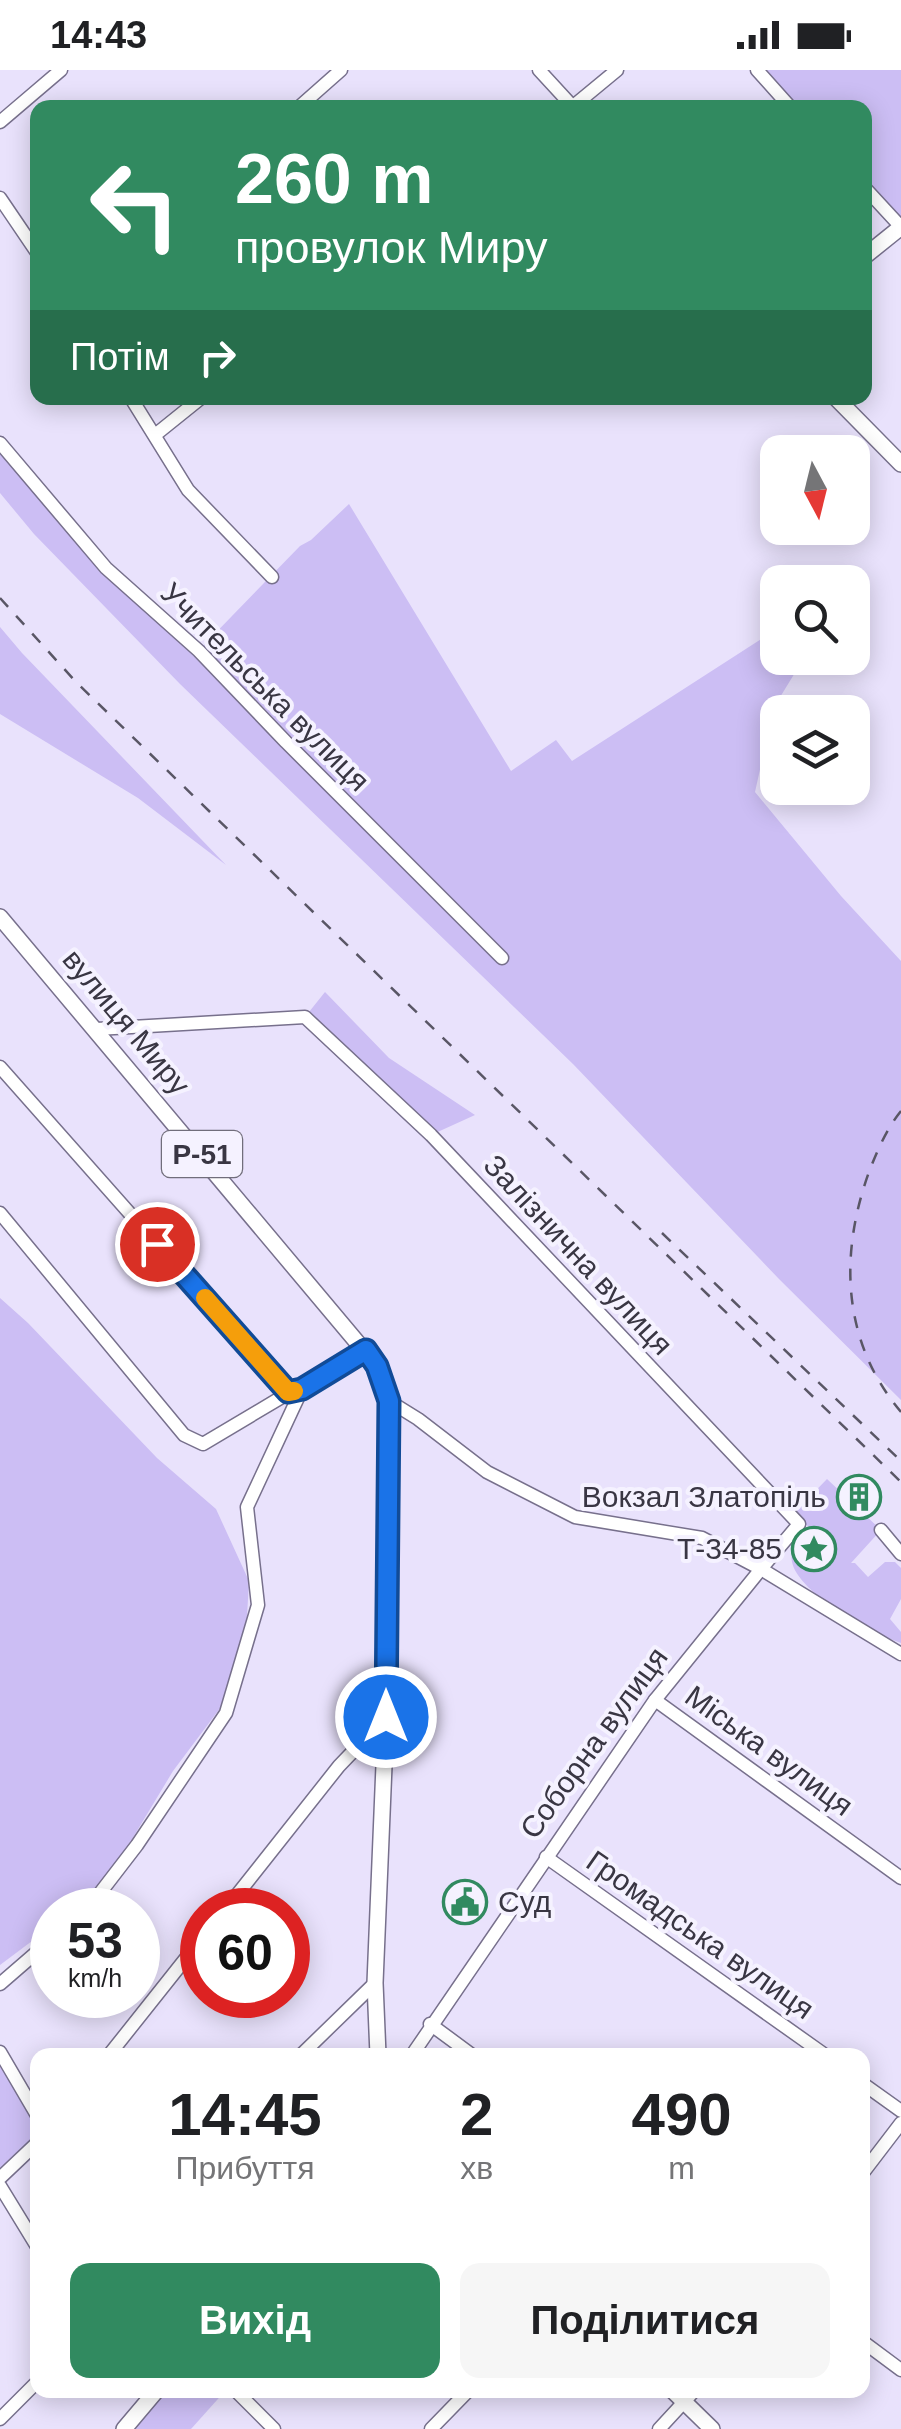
<!DOCTYPE html>
<html lang="uk">
<head>
<meta charset="utf-8">
<style>
  body { margin:0; font-family:Arial,sans-serif; background:#f6f6f6; color:#202124; height:100vh; display:flex; flex-direction:column; font-size:38px; white-space:nowrap }
  * { box-sizing:border-box; margin:0 }
  p { font-size:32px; color:#757577 }
  .icon { flex:none; width:55px; height:55px; fill:none; stroke:currentColor; stroke-width:2; stroke-linecap:round; stroke-linejoin:round }
  .map { position:relative; flex:1; overflow:hidden }
  .sheet { position:absolute; left:30px; top:1978px; width:840px; height:350px; display:flex; flex-direction:column; background:#fff; border-radius:20px; box-shadow:0 5px 25px #0003 }
  .sheet>* { flex:none }
  .guide { position:absolute; left:30px; top:30px; width:842px; height:305px; border-radius:20px; box-shadow:0 5px 25px #0003; background:#318a60; color:#fff; overflow:hidden }
  .needle { width:65px; rotate:173deg }
  .buttons { position:absolute; left:760px; top:365px; display:grid; gap:20px }
  .buttons a { display:grid; place-items:center; width:110px; height:110px; border-radius:20px; background:#fff; box-shadow:0 5px 25px #0003; font-size:50px }
  .speed { position:absolute; left:30px; top:1818px; display:flex; gap:20px; font-size:50px; font-weight:700; text-align:center }
  .speed>* { display:grid; place-content:center; width:130px; height:130px; border-radius:50%; background:#fff; box-shadow:0 5px 25px #0003; line-height:1 }
  .speed small { font-size:25px; font-weight:400 }
  .speed .limit { border:15px solid #d22; background:#fff; color:#111 }
  .pin { position:absolute; display:grid; place-items:center; width:85px; height:85px; color:#fff; margin:-42px; border:5px solid #fff; border-radius:50%; box-shadow:0 2px 10px #0007 }
  .me { position:absolute; width:110px; margin:-55px; rotate:0deg; stroke-linejoin:round; filter:drop-shadow(0 0 8px #0008) }
  .turn { display:flex; align-items:center; gap:35px; height:210px; padding:0 40px; font-size:45px }
  .turn .icon { width:130px; height:130px; stroke-width:2.5 }
  .turn b { display:block; font-size:70px; line-height:85px }
  .then { display:flex; align-items:center; height:95px; padding:0 40px; background:#0003; gap:20px; font-size:38px }
  .eta { display:flex; justify-content:space-evenly; align-items:center; height:170px; text-align:center }
  .eta b { font-size:60px; font-weight:700; line-height:70px }
  .action { display:flex; gap:20px; margin-top:auto; padding:20px 40px }
  .action a { flex:1; height:115px; border-radius:20px; background:#318a60; color:#fff; font-size:40px; font-weight:700; line-height:115px; text-align:center }
  .action a+a { background:#f6f6f6; color:#202124 }
  .status { display:flex; justify-content:space-between; align-items:center; height:70px; padding:0 50px; background:#fff; direction:ltr }
  .status svg { height:28px; fill:currentColor }
  .map>svg:first-child { display:block }
</style>
</head>
<body>
<div class="status"><b>14:43</b><svg viewBox="0 0 49 12"><path d="M0 12V9h3v3zM5 12V6h3v6zM10 12V3h3v9zM15 12V0h3v12zM26 1h20v11H26zM47 4h2v5h-2z"/></svg></div>
<div class="map">
<svg width="901" height="2359" viewBox="0 0 901 2359">
  <rect width="100%" height="100%" fill="#e9e2fc"/>
  <g fill="#ccbef4">
    <polygon points="757,0 901,0 901,157 865,118 865,38 791,37"/>
    <polygon points="0,373 106,498 199,580 300,476 311,470 349,434 511,701 556,670 572,691 777,559 778,588 804,588 774,637 755,722 841,826 901,891 901,1330 779,1209 573,994 180,614 34,464 0,423"/>
    <polygon points="0,557 22,583 226,795 138,728 0,644"/>
    <polygon points="325,922 389,988 475,1045 431,1065 305,947"/>
    <polygon points="0,1228 28,1253 157,1388 216,1439 249,1511 245,1582 224,1633 173,1701 99,1824 76,1840 52,1840 52,1856 0,1895"/>
    <path d="M827 1409 881 1460 851 1493H855L868 1507 885 1492H895L901 1498V1529L890 1549 901 1562V1573C869 1563 739 1493 815 1463L794 1443Z"/>
    <polygon points="0,1982 38,2047 37,2072 0,2108"/>
    <polygon points="157,2320 226,2320 191,2359 124,2359"/>
  </g>
  <g fill="none" stroke-linecap="round" stroke-linejoin="round">
    <defs>
      <g id="minor">
        <polyline points="539,0 574,38"/>
        <polyline points="757,0 791,38"/>
        <polyline points="298,38 341,0"/>
        <polyline points="571,38 617,0"/>
        <polyline points="0,52 61,0"/>
        <polyline points="865,118 901,157"/>
        <polyline points="0,128 38,184"/>
        <polyline points="131,328 188,420 272,507"/>
        <polyline points="155,365 201,328"/>
        <polyline points="0,373 106,498 199,581 286,672 502,888"/>
        <polyline points="97,959 305,947 431,1065 799,1454 761,1499 901,1584"/>
        <polyline points="0,997 288,1322"/>
        <polyline points="0,1143 184,1365 203,1374 292,1321"/>
        <polyline points="389,1331 418,1349 487,1402 575,1447 702,1468 761,1499 655,1630 412,1985"/>
        <polyline points="881,1460 901,1484"/>
        <polyline points="655,1630 901,1808"/>
        <polyline points="546,1787 825,1985"/>
        <polyline points="87,1840 137,1775 226,1643 258,1535 247,1437 302,1319 366,1281"/>
        <polyline points="225,1840 339,1696 386,1647"/>
        <polyline points="0,1914 52,1869"/>
        <polyline points="430,1954 472,1985"/>
        <polyline points="0,1982 38,2047"/>
        <polyline points="109,1985 202,1868"/>
        <polyline points="301,1985 375,1913"/>
        <polyline points="862,2013 901,2041"/>
        <polyline points="862,2104 901,2053"/>
        <polyline points="0,2108 38,2072"/>
        <polyline points="0,2116 38,2178"/>
        <polyline points="862,2271 901,2300"/>
        <polyline points="235,2320 274,2359"/>
        <polyline points="0,2349 38,2311"/>
        <polyline points="431,2359 469,2320"/>
        <polyline points="659,2359 695,2320"/>
      </g>
      <g id="major">
        <polyline points="865,186 901,157"/>
        <polyline points="836,328 901,394"/>
        <polyline points="0,847 377,1296 389,1331 386,1647 375,1913 378,1985"/>
        <polyline points="672,2320 712,2359"/>
        <polyline points="124,2359 157,2320"/>
      </g>
    </defs>
    <use href="#minor" stroke="#77708c" stroke-width="15"/>
    <use href="#major" stroke="#77708c" stroke-width="18"/>
    <use href="#minor" stroke="#fff" stroke-width="12"/>
    <use href="#major" stroke="#fff" stroke-width="15"/>
    <g stroke="#595665" stroke-width="2.5" stroke-dasharray="12 12" stroke-linecap="butt">
      <polyline points="0,528 76,612 901,1412"/>
      <path d="M901 1041C887 1058 877 1081 869 1102 839 1185 842 1272 901 1342"/>
      <polyline points="662,1163 901,1391"/>
    </g>
  </g>
  <g fill="none" stroke-linecap="round" stroke-linejoin="round">
    <defs>
      <polyline id="route" points="157,1174 288,1322 302,1319 366,1280 377,1296 389,1331 386,1647"/>
    </defs>
    <use href="#route" stroke="#114b97" stroke-width="25"/>
    <use href="#route" stroke="#1a73e8" stroke-width="18"/>
    <polyline stroke="#f59e0b" stroke-width="18" points="205,1228 288,1322 294,1321"/>
  </g>
  <defs>
    <symbol id="building-ring" viewBox="-11 -11 22 22"><circle r="9.5" fill="#f5f2ff" stroke="#318a60" stroke-width="1.5"/><path d="M-4-6H4V6H1V3H-1V6H-4ZM-2.5-4.3h1.7v1.8h-1.7ZM.8-4.3h1.7v1.8H.8ZM-2.5-1h1.7V.8h-1.7ZM.8-1h1.7V.8H.8Z" fill="#318a60"/></symbol>
    <symbol id="sight-ring" viewBox="-11 -11 22 22"><circle r="9.5" fill="#f5f2ff" stroke="#318a60" stroke-width="1.5"/><path d="M0-6L1.8-2.2L6-1.7L2.9 1.2L3.7 5.4L0 3.3L-3.7 5.4L-2.9 1.2L-6-1.7L-1.8-2.2Z" fill="#318a60"/></symbol>
    <symbol id="civic-ring" viewBox="-11 -11 22 22"><circle r="9.5" fill="#f5f2ff" stroke="#318a60" stroke-width="1.5"/><path d="M-.6-6.5H3V-4.5H.6V-3L4-1V1h2V6H-6V1h2V-1L-.6-3ZM-1.2 2.5V6h2.4V2.5Z" fill="#318a60"/></symbol>
  </defs>
  <g fill-rule="evenodd">
    <use href="#building-ring" x="834" y="1402" width="50" height="50"/>
    <use href="#sight-ring" x="789" y="1454" width="50" height="50"/>
    <use href="#civic-ring" x="440" y="1807" width="50" height="50"/>
  </g>
  <g text-anchor="middle" stroke-width="8" stroke-linejoin="round" paint-order="stroke">
    <rect fill="#f5f2ff" stroke="#716e7b" stroke-width="2.5" x="162" y="1061" width="80" height="46" rx="8"/>
    <g font-size="28" font-weight="bold" fill="#393643">
      <text x="202" y="1094">Р-51</text>
    </g>
    <g font-size="30" fill="#393643" stroke="#f5f2ff">
      <text transform="translate(265 617) rotate(45)" y="10">Учительська вулиця</text>
      <text transform="translate(126 952) rotate(50)" y="10">вулиця Миру</text>
      <text transform="translate(578 1185) rotate(47)" y="10">Залізнична вулиця</text>
      <text transform="translate(594 1673) rotate(-54)" y="10">Соборна вулиця</text>
      <text transform="translate(769 1681) rotate(36)" y="10">Міська вулиця</text>
      <text transform="translate(700 1865) rotate(35)" y="10">Громадська вулиця</text>
    </g>
    <g font-size="30" fill="#393643" stroke="#f5f2ff" text-anchor="end">
      <text x="826" y="1437">Вокзал Златопіль</text>
      <text x="782" y="1489">Т-34-85</text>
      <text x="498" y="1842" text-anchor="start">Суд</text>
    </g>
  </g>
</svg>
<div class="buttons">
<a><svg class="needle" viewBox="-14 -14 28 28"><path d="M0-13l5 13h-10z" fill="#e53935"/><path d="M0 13l5-13h-10z" fill="#757577"/></svg></a>
<a><svg class="icon" aria-label="search" viewBox="0 0 24 24"><circle cx="10" cy="10" r="6"/><path d="M15 15l6 6"/></svg></a>
<a><svg class="icon" aria-label="layers" viewBox="0 0 24 24"><path d="M12 4l9 5-9 5-9-5zM3 14l9 5 9-5"/></svg></a>
</div>
<div class="speed"><div>53<small>km/h</small></div><div class="limit">60</div></div>
<div class="pin" style="left:157px;top:1174px;background:#d93025"><svg class="icon" aria-label="arrive" viewBox="0 0 24 24"><path d="M6 21V4h12l-3 4 3 4H6"/></svg></div>
<svg class="me" style="left:386px;top:1647px" viewBox="-20 -20 40 40"><circle r="17" fill="#1a73e8" stroke="#fff" stroke-width="3"/><path d="M0-11L8 9 0 5-8 9z" fill="#fff"/></svg>
<div class="guide">
<div class="turn"><svg class="icon" aria-label="left" viewBox="0 0 24 24"><path d="M17 20v-9H6M10 6l-5 5 5 5"/></svg><div><b>260 m</b>провулок Миру</div></div>
<div class="then">Потім<svg class="icon" aria-label="right" viewBox="0 0 24 24"><path d="M7 20v-9h11M14 6l5 5-5 5"/></svg></div>
</div>
<section class="sheet">
<div class="eta">
<div><b>14:45</b><p>Прибуття</p></div>
<div><b>2</b><p>хв</p></div>
<div><b>490</b><p>m</p></div>
</div>
<div class="action"><a>Вихід</a><a>Поділитися</a></div>
</section>
</div>
</body>
</html>
